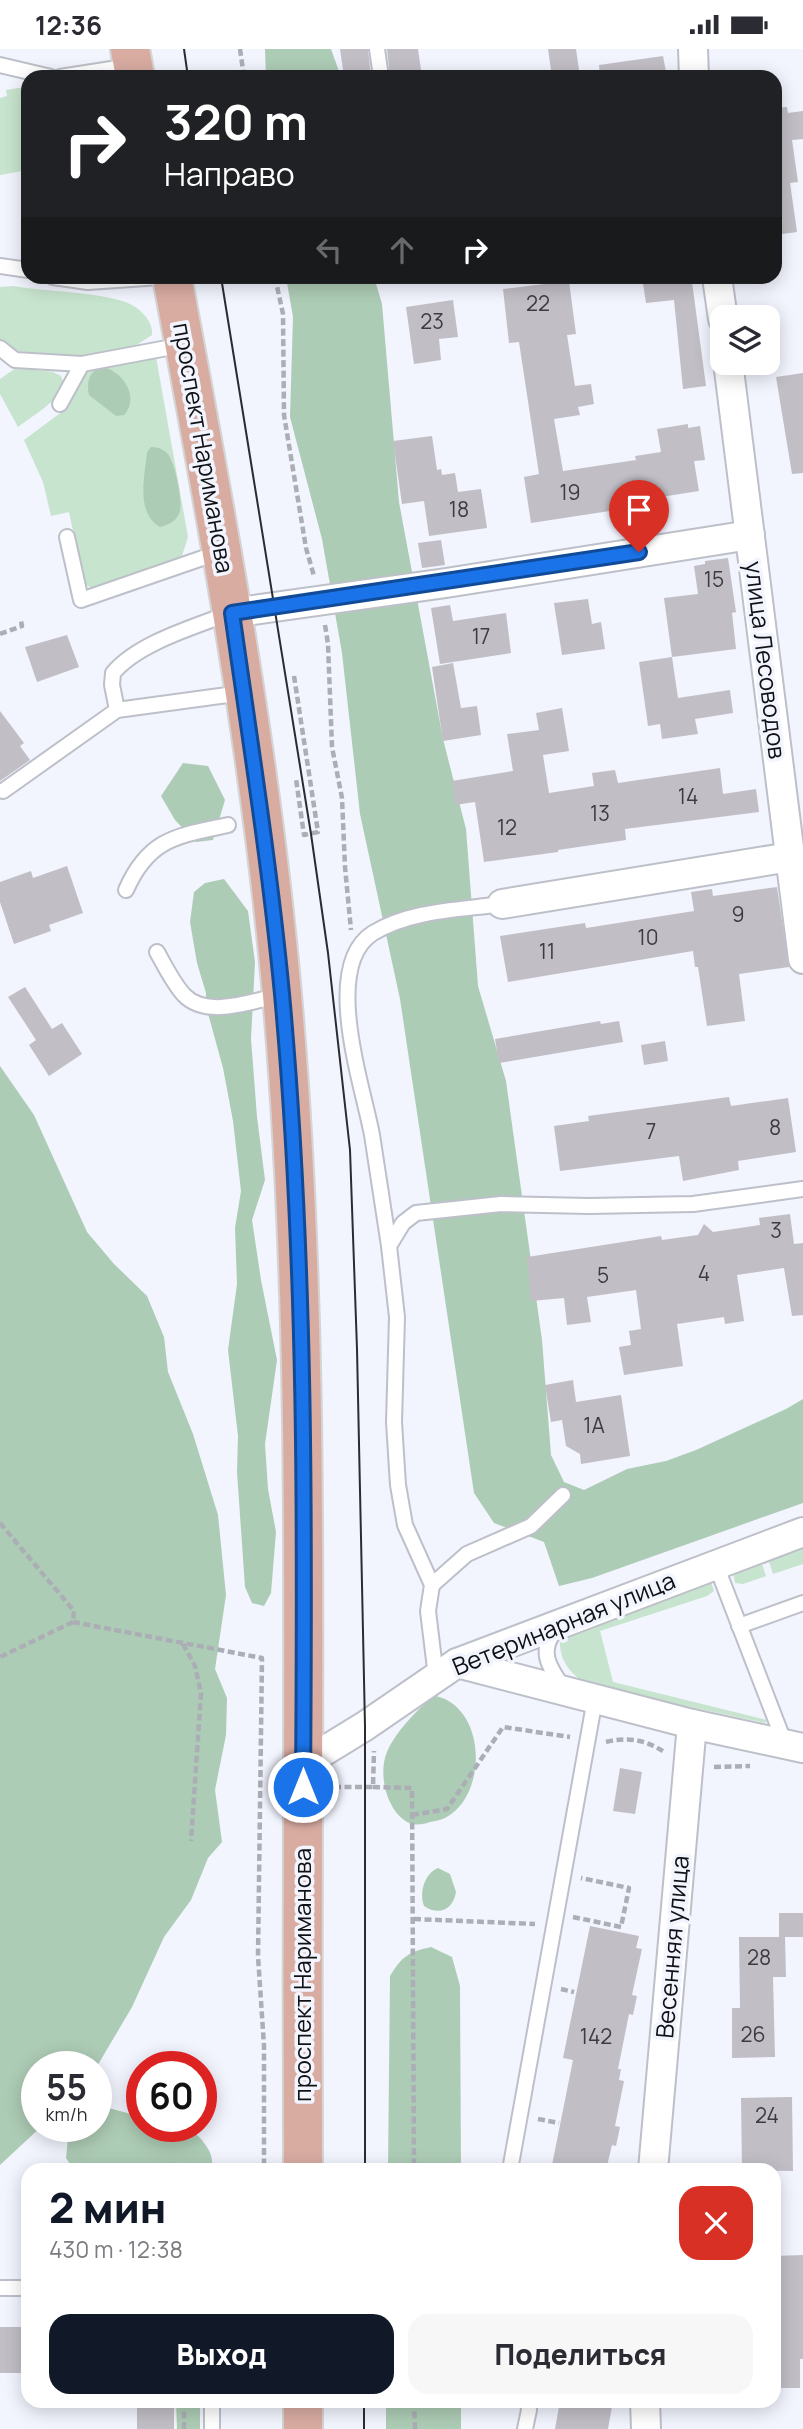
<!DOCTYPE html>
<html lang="ru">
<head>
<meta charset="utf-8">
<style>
  body { margin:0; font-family:Manrope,sans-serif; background:#f7f7f7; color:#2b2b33; height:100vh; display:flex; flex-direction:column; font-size:26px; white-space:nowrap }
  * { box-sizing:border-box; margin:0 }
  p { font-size:23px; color:#7c7c81 }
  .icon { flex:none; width:38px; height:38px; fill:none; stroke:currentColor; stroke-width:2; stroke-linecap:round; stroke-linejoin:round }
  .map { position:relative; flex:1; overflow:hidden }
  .drawer { position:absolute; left:21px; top:2114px; width:760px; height:245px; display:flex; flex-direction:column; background:#fff; border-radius:21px; box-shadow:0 4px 18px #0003 }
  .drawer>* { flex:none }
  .hud { position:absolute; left:21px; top:21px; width:761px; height:214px; border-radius:21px; box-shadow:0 4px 18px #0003; background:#202124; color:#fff; overflow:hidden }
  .fabs { position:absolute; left:710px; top:256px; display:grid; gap:14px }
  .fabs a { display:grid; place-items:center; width:70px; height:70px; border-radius:14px; background:#fff; box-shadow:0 4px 18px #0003; font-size:35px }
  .speed { position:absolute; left:21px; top:2002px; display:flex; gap:14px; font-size:35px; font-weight:700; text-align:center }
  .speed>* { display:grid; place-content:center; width:91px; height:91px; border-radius:50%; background:#fff; box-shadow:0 4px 18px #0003; line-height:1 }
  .speed small { font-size:18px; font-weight:400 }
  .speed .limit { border:10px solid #d22; background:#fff; color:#111 }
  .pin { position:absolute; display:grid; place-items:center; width:60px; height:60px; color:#fff; margin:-72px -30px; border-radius:50% 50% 50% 0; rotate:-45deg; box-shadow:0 0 7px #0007 }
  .pin .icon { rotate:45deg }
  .me { position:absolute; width:77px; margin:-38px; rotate:0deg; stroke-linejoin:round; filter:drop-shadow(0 0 5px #0008) }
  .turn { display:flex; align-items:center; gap:24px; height:147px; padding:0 28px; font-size:32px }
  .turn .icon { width:91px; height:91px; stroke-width:2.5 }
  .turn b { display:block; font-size:49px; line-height:60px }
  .lanes { display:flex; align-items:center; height:66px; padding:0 28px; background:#0003; justify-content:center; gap:35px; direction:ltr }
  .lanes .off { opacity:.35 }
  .round { display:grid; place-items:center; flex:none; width:74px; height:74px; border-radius:21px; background:#f7f7f7 }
  .summary { display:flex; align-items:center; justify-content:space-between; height:119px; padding:0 28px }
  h1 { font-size:42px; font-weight:800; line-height:52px; color:#111827 }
  .cta { display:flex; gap:14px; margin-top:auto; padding:14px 28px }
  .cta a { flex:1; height:80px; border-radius:21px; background:#111827; color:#fff; font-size:28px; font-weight:800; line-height:80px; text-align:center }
  .cta a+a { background:#f7f7f7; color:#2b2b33 }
  .status { display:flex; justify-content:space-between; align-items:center; height:49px; padding:0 35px; background:#fff; direction:ltr }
  .status svg { height:19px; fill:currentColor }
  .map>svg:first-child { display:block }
</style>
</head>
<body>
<div class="status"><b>12:36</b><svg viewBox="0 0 49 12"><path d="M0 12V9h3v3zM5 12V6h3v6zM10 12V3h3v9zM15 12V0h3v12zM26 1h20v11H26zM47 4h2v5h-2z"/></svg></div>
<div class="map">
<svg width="803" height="2380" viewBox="0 0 803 2380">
  <rect width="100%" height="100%" fill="#f2f4fe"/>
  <g fill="#c7e4ce">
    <polygon points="18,39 28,39 28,121 0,126 0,49 7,47 6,41"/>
    <path d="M13 237C48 243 89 242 122 252 135 255 154 270 152 286L138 295 125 300 82 307 12 302 0 310V238Z"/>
    <polygon points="156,308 188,488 182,507 172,517 94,541 84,534 69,463 51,467 43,433 24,391 67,359 90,318"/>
    <path d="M16 319 53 323 61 327 64 335C55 355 35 365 18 378L0 345V330Z"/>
    <polygon points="803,1498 803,1515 773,1525 768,1510"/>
    <polygon points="761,1512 766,1527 743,1535 735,1534 733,1524"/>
    <path d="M711 1532 714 1542 707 1547 600 1582 613 1633 767 1671 765 1674 592 1637C571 1628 558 1611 560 1588Z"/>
  </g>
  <g fill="#adccb5">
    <polygon points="265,0 331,0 341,28 266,28"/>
    <polygon points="286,228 374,228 382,255 399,453 443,690 466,780 478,937 506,1032 542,1291 551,1406 564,1433 584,1441 627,1420 666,1412 696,1401 786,1360 803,1350 803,1454 592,1529 559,1537 544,1493 494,1474 474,1444 400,950 360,765 342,604 322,490 290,368 293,268"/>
    <path d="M100 318C121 319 141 348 124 366L116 367 89 346C86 334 89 323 100 318Z"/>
    <path d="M151 398C157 398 163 400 167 404 175 412 184 455 179 465 175 473 168 476 160 478 135 463 145 427 147 403Z"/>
    <polygon points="183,714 208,717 225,751 213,791 196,793 175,771 161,747"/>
    <polygon points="224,830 248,862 255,913 251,990 257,1068 265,1131 252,1171 261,1231 277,1311 265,1395 268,1440 276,1483 271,1544 264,1557 252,1554 245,1538 237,1423 238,1387 228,1301 237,1235 235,1179 241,1142 233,1072 223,1019 206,957 206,944 197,914 190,873 194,843 205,834"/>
    <polygon points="0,1017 34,1066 87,1183 114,1215 147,1247 164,1288 168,1323 193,1385 218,1466 226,1546 215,1620 227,1649 226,1686 215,1741 222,1793 208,1809 191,1851 164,1888 132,1958 96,2019 37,2018 37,2077 42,2077 0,2116"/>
    <path d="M436 1647C487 1659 488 1747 445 1769 441 1771 435 1772 430 1773 422 1776 411 1777 404 1771 386 1758 378 1724 387 1703 394 1685 420 1656 436 1647Z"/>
    <path d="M438 1819 450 1825 456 1843C453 1861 439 1867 424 1857 419 1844 424 1825 438 1819Z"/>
    <path d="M431 1898 452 1908 460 1937 461 2121H388L390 1927C402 1907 409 1903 431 1898Z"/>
    <path d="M105 2058 142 2068V2077C164 2077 185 2072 201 2090 211 2103 212 2105 213 2121H74L66 2109 69 2079 96 2077V2063Z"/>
    <polygon points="176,2352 200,2352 200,2380 177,2380"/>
    <rect x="386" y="2352" width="75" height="28"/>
  </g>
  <g fill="#c2bec6">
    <polygon points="340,0 368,0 371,28 344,28"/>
    <polygon points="387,0 418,0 422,28 390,28"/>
    <polygon points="548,0 576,0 580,28 552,28"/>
    <polygon points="663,7 667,28 600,28 599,16"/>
    <polygon points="787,58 788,64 803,62 803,90 792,91 798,133 790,134 797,183 775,186 775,59"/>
    <polygon points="642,228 679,228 680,235 692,233 706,337 683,340 674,251 646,254"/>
    <polygon points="569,232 576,285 567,286 575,337 591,335 594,355 578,358 580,366 554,370 563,422 636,411 635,407 661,403 657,380 688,375 688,379 700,377 705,411 694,412 699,442 648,450 649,456 531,474 524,428 539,425 519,293 509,294 503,240"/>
    <polygon points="453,251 458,288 439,290 441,311 414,315 406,258"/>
    <polygon points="803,324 803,424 792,425 776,328"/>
    <polygon points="432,387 437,421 441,420 442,426 455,424 458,443 481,440 487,479 429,487 424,452 402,455 393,392"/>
    <polygon points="441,491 445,516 422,519 418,494"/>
    <polygon points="728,509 736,563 732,564 736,600 672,608 664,549 698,545 694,517 705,515 705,512"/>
    <polygon points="588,550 592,575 601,573 605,600 562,606 554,554"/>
    <polygon points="450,556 453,572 506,564 511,604 440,615 431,559"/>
    <polygon points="67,586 79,618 37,633 25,598"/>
    <polygon points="672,608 678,649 730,641 733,664 695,670 698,685 662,690 660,675 648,677 639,613"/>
    <polygon points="453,614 461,659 477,657 481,686 443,692 432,618"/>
    <polygon points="562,659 569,702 543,706 549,744 594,737 592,724 615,721 618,734 720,719 723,745 756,740 759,763 625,780 626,791 558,801 558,803 484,813 475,753 455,756 452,732 513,722 507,685 539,681 536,664"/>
    <polygon points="0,662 24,694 20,697 30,711 0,732"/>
    <polygon points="67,817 83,864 49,876 51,882 14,895 0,853 0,833 31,822 33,829"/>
    <polygon points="777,838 789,918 739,925 745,972 707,977 698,918 695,918 693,902 508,933 500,887 585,874 586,879 694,862 691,843 712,840 713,847"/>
    <polygon points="25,938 52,980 62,974 82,1005 49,1027 29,996 36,991 8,948"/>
    <polygon points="600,972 601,975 619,972 623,993 499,1014 495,990"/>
    <polygon points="665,992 668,1012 644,1016 641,996"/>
    <polygon points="729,1048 731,1057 788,1049 796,1103 738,1112 739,1121 683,1132 679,1107 560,1122 554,1077 589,1072 588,1067"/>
    <polygon points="790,1165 794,1195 803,1194 803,1266 792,1267 784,1219 737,1226 744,1272 725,1275 724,1268 677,1275 683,1317 624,1326 619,1298 631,1296 629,1282 641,1280 636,1241 587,1248 591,1273 567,1276 564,1249 531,1252 527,1208 661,1187 662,1191 698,1186 704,1175 713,1183 760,1176 759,1169"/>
    <polygon points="573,1331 576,1353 621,1346 630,1407 581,1415 580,1405 566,1397 562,1371 551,1373 545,1336"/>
    <polygon points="620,1719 642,1723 635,1765 613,1762"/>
    <rect x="779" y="1864" width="24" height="24"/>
    <polygon points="590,1877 639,1887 636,1899 642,1900 632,1946 637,1947 633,1966 629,1965 618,2020 621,2020 619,2031 624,2032 615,2077 620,2078 616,2097 612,2096 606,2121 551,2121 573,2011 563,2009"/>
    <polygon points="739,1888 785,1888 786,1928 773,1928 775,2008 732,2009 732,1959 740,1959"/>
    <polygon points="792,2048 793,2122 742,2121 741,2049"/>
    <polygon points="803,2206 803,2310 800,2310 800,2339 774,2339 774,2207"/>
    <rect x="0" y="2278" width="28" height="46"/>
    <rect x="137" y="2352" width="37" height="28"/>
    <polygon points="560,2352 613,2352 608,2380 555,2380"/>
  </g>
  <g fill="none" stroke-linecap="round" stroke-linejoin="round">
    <defs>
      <g id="lane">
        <polyline points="377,0 381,28"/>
        <polyline points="0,16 51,28"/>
        <polyline points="60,28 131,17"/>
        <polyline points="0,217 28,221"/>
        <polyline points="53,228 88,233 160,228"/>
        <polyline points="0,299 15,311 82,315"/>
        <polyline points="60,355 82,315 183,296"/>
        <polyline points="67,488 81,551 220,503"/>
        <path d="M117 661 112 636 113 624C138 594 194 578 230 564"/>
        <polyline points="3,742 117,661 242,644"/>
        <path d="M126 841C149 789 177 787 228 776"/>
        <path d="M157 903C165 917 173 934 184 946 207 970 252 952 281 946"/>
        <path d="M389 1197C383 1160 378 1123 372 1086 363 1037 321 917 373 884 411 861 460 861 502 855"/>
        <polyline points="716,1516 785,1695"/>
        <polyline points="432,1536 467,1505 531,1477 563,1446"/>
        <polyline points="739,1577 803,1554"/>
        <path d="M557 1579C538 1601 548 1617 563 1638"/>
        <polyline points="436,1628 428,1562 432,1536 405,1476 398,1436 394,1373 397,1268 389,1197 403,1174 416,1164 501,1155 589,1157 693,1155 803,1140"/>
        <polyline points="510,2121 595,1650"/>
        <polyline points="0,2239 28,2239"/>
        <polyline points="212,2352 212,2380"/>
        <polyline points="525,2380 529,2361 528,2352"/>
      </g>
      <g id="street">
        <polyline points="693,0 694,28"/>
        <polyline points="717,228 723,270"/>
        <polyline points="728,313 803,910"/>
        <polyline points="232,564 446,534 750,486"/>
        <polyline points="502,855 790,808"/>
        <polyline points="457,1614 692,1675 803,1699"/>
        <polyline points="303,1715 365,1677 457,1614 803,1483"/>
        <polyline points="653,2121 692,1675"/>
        <polyline points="645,2352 646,2380"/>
      </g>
      <g id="primary">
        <polyline points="130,0 135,28"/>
        <path d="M172 228C216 465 261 705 282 946 305 1209 304 1474 303 1739 302 1866 303 1994 303 2121"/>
        <polyline points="303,2380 303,2352"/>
      </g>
    </defs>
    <use href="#lane" stroke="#bdc0c9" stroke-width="18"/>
    <use href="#street" stroke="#bdc0c9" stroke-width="32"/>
    <use href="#primary" stroke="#d4d4d5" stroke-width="42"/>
    <g stroke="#acaeb6" stroke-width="4.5" stroke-dasharray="7 3.5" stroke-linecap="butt">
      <polyline points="240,0 244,28"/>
      <polyline points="275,228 283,265 284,366 306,499 314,527"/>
      <polyline points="325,576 328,595 332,698 342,749 345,818 351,881"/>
      <polyline points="0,585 22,577 21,572"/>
      <polyline points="294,627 318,783 304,786 296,730"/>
      <polyline points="0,1474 74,1562 73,1573 0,1608"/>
      <polyline points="73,1573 262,1609 258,1907 264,1997 264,2121"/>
      <polyline points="183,1595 195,1617 201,1644 191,1792"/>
      <path d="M606 1693C627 1688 645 1690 664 1703"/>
      <polyline points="714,1718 750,1717"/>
      <polyline points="334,1738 373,1738 374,1702"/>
      <polyline points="373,1738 412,1739 414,2121"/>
      <polyline points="412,1766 447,1760 503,1678 570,1688"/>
      <polyline points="573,1868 621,1878 629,1839 581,1829"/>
      <polyline points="414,1870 535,1875"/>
      <polyline points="561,1940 574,1943"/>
      <polyline points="538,2070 559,2074"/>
      <polyline points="184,2352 184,2380"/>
      <polyline points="414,2352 415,2380"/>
    </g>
    <use href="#lane" stroke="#fff" stroke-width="14"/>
    <use href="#street" stroke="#fff" stroke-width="28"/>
    <use href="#primary" stroke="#d9aca2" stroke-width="38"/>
    <g stroke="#2b2c30" stroke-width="2">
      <polyline points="184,0 188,28"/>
      <polyline points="221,228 311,785 328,904 350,1101 357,1300 365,1677 365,2121"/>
      <polyline points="364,2380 364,2352"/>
    </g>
  </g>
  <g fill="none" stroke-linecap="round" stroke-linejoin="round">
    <defs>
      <path id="route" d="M303 1738C305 1474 306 1209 282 945 270 818 250 691 232 564L639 503"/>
    </defs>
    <use href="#route" stroke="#114b97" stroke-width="18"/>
    <use href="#route" stroke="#1a73e8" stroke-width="12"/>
  </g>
  <g text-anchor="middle" stroke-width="7" stroke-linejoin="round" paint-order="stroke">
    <g font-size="21" fill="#3c3c40">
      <text x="538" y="262">22</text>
      <text x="432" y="280">23</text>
      <text x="570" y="451">19</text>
      <text x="459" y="468">18</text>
      <text x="714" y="538">15</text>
      <text x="481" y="595">17</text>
      <text x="688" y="755">14</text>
      <text x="600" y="772">13</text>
      <text x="507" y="786">12</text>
      <text x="738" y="873">9</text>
      <text x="648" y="896">10</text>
      <text x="547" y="910">11</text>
      <text x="775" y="1086">8</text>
      <text x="651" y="1090">7</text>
      <text x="776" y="1189">3</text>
      <text x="704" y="1232">4</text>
      <text x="603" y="1234">5</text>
      <text x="594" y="1384">1А</text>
      <text x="759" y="1916">28</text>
      <text x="753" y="1993">26</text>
      <text x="596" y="1995">142</text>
      <text x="767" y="2074">24</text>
    </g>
    <g font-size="24" fill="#101114" stroke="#f2f4fe">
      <text transform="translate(203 399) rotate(80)" y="8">проспект Нариманова</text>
      <text transform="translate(765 611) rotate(83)" y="8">улица Лесоводов</text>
      <text transform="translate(564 1575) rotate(-22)" y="8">Ветеринарная улица</text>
      <text transform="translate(673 1898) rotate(-85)" y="8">Весенняя улица</text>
      <text transform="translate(303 1926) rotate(-90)" y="8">проспект Нариманова</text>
    </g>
  </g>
</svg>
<div class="fabs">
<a><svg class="icon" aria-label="layers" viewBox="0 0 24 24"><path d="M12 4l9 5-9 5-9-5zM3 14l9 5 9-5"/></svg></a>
</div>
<div class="speed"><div>55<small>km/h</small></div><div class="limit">60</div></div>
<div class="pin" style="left:639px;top:503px;background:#d93025"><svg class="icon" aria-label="arrive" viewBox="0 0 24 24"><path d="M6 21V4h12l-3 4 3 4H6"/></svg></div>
<svg class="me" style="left:303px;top:1738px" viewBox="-20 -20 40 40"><circle r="17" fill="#1a73e8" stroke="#fff" stroke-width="3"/><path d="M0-11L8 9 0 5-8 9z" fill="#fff"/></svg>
<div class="hud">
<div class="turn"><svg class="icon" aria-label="right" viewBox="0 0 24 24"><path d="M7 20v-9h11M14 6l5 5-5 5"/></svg><div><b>320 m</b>Направо</div></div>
<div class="lanes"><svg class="icon off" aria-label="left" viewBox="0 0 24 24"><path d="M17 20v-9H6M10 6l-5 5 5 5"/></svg><svg class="icon off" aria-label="ahead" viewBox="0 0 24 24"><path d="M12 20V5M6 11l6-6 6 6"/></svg><svg class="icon" aria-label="right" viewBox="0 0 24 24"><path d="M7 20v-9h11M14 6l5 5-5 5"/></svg></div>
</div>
<section class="drawer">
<div class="summary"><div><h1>2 мин</h1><p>430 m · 12:38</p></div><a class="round" style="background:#d93025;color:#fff"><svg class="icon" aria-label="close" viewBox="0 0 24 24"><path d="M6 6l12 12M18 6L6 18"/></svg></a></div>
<div class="cta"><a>Выход</a><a>Поделиться</a></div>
</section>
</div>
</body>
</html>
